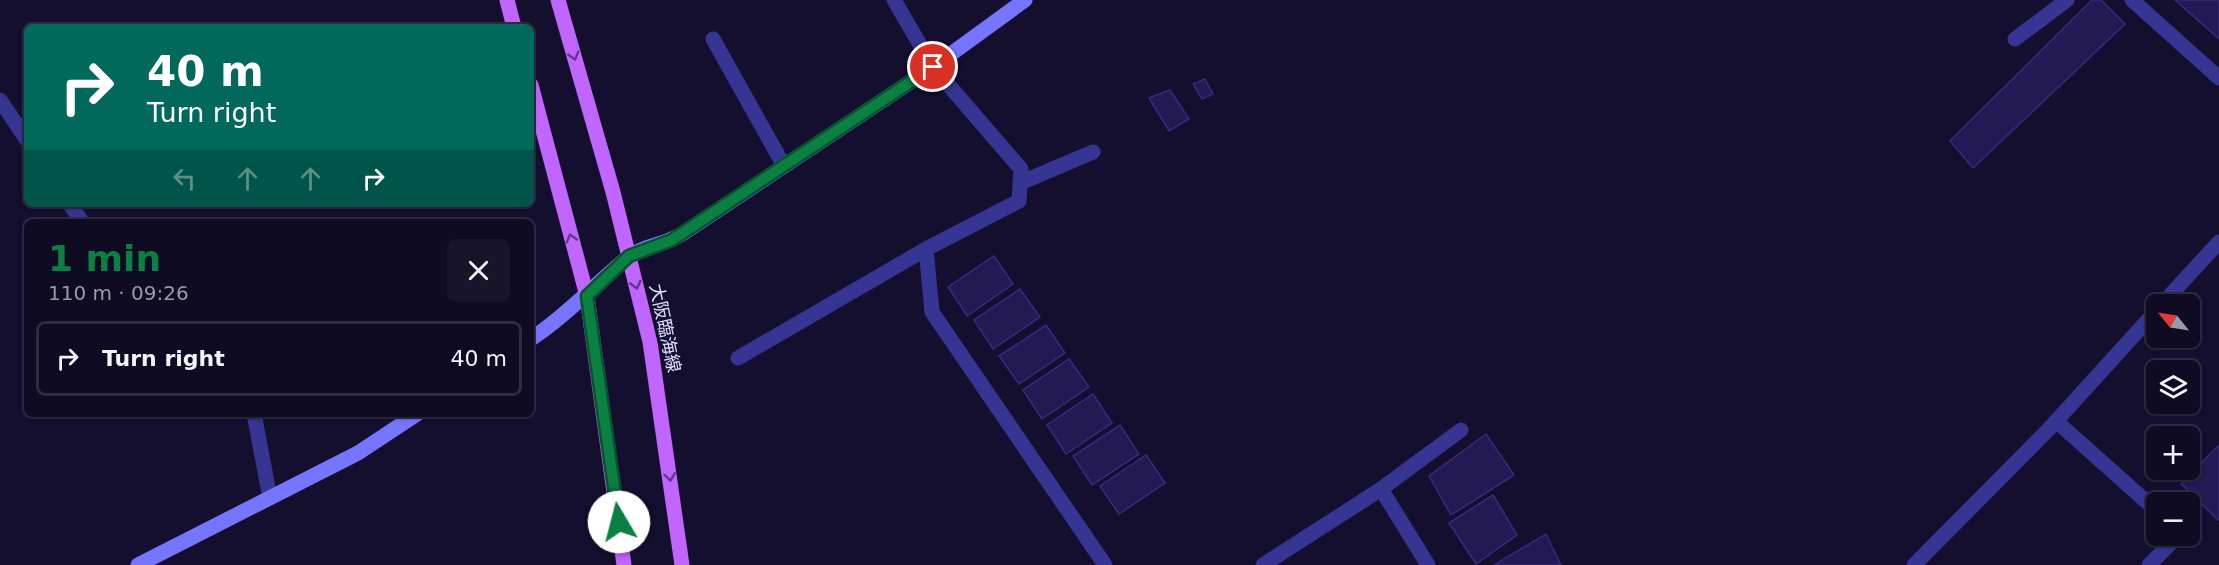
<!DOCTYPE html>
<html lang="en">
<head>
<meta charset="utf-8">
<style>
  body { margin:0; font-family:"DejaVu Sans","Noto Sans JP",sans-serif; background:#18142b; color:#f1f3f6; height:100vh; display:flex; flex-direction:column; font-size:22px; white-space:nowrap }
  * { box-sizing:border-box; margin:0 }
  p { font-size:20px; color:#9b9ba6 }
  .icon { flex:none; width:33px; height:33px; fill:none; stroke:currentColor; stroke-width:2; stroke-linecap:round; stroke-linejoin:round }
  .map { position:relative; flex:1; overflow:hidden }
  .panel { position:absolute; left:24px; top:219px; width:510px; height:198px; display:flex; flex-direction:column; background:#0f0b23; border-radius:9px; box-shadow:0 2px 4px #0004,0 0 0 2px #2f2b41 }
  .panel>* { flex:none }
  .top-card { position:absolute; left:24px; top:24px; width:510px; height:183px; border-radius:9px; box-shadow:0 2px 4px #0004,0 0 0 2px #2f2b41; background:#00695c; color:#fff; overflow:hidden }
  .needle { width:39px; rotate:300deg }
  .fabs { position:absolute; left:2146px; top:294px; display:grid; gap:12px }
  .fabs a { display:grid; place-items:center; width:54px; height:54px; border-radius:9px; background:#0f0b23; box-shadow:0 2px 4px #0004,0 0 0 2px #2f2b41; font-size:30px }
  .pin { position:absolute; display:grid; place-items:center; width:51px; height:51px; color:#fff; margin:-26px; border:3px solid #fff; border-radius:50%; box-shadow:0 2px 6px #0007 }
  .me { position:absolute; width:66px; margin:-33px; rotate:352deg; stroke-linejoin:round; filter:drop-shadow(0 0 4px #0008) }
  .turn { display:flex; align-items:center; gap:21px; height:126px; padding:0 24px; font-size:27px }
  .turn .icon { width:78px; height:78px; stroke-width:2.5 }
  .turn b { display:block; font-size:42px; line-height:51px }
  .lanes { display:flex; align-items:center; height:57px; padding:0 24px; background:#0003; justify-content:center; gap:30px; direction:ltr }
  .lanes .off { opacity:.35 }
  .round { display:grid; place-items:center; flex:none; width:63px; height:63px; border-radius:9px; background:#18142b }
  .overview { display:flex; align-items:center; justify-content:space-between; height:102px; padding:0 24px }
  h1 { font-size:36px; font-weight:700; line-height:45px; color:#0b8043 }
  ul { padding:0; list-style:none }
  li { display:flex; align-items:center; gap:18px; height:75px; margin:0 12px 9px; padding:0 12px; border:3px solid #2f2b41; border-radius:9px }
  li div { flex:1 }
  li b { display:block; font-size:22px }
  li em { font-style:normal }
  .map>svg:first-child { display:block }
</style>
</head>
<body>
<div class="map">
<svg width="2219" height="565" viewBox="0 0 2219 565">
  <rect width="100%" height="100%" fill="#140f2f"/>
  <g fill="#231953" stroke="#382981" stroke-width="1.5">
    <polygon points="2092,0 2101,0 2125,24 1973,168 1950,141"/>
    <polygon points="2175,0 2219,0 2219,39"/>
    <polygon points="1205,79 1213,94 1202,99 1193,84"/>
    <polygon points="1170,90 1189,119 1169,131 1149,98"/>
    <polygon points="994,256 1013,284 967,316 948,287"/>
    <polygon points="1020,289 1040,317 993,349 974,320"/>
    <polygon points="1046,325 1065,353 1019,384 999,356"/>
    <polygon points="1069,359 1089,387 1042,419 1023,390"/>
    <polygon points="1093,394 1112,423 1066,454 1047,425"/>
    <polygon points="1120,425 1139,454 1092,485 1073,456"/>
    <polygon points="1486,434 1514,475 1451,515 1429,476"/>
    <polygon points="2219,445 2219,519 2218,520 2181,484"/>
    <polygon points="1146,455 1165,483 1119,514 1100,486"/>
    <polygon points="1493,495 1517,535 1476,564 1449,523"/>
    <polygon points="1546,534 1561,565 1494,565"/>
  </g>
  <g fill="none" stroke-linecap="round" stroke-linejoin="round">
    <g stroke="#363593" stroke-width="15">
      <polyline points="2132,0 2219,78"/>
      <polyline points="713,39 784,166"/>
      <polyline points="2015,39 2067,0"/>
      <polyline points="1020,183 1093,152"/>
      <polyline points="2056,421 2157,511"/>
      <polyline points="2149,565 2178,536"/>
    </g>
    <g stroke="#363593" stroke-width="15">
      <polyline points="0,100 27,140"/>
      <polyline points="70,204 82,222"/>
      <polyline points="926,249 932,312 1105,565"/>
      <polyline points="2162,304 2219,242"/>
      <polyline points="738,358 926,249 1019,201 1021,169 933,67 894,0"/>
      <polyline points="254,414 270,498"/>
      <polyline points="1263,565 1381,489"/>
      <polyline points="1428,565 1381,489 1461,430"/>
      <polyline points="1914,565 2048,430 2157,310"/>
    </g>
    <g stroke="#7575ff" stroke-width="15">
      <path d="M531 339C566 316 594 285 627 258 640 247 666 244 682 234L933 67 1025 0"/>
      <polyline points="138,565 358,453 417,414"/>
    </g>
    <g stroke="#c165ff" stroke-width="15">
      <polyline points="507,0 514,27"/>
      <polyline points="558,0 613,192 650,342 682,565"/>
      <polyline points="531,85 587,296 624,565"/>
    </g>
  </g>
  <defs><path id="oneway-chevron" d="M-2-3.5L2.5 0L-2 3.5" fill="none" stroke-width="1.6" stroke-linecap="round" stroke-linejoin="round" transform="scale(1.5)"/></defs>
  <g stroke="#62368d">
    <use href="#oneway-chevron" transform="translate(574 56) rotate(74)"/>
    <use href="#oneway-chevron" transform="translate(571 238) rotate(-106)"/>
    <use href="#oneway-chevron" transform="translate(636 285) rotate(76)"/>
    <use href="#oneway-chevron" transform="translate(670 477) rotate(82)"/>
  </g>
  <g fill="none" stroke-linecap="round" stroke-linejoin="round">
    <defs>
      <polyline id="route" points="619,522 587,296 629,256 672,240 933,67"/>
    </defs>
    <use href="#route" stroke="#07532c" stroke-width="15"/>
    <use href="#route" stroke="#0b8043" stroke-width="10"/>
  </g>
  <g text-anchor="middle" stroke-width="6" stroke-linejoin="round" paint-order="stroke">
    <g font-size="18" fill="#e0deff" stroke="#140f2f">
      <text transform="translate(665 328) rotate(78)" y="6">大阪臨海線</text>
    </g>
  </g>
</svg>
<div class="fabs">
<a><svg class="needle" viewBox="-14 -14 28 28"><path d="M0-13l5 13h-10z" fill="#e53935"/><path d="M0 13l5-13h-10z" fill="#9b9ba6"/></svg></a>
<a><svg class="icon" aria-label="layers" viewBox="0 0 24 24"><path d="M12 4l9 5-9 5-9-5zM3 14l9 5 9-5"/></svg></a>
<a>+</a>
<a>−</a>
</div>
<div class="pin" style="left:933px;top:67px;background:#d93025"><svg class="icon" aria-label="arrive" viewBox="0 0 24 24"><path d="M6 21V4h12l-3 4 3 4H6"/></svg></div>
<svg class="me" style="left:619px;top:522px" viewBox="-20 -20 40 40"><circle r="19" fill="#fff"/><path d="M0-13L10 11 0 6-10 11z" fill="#0b8043"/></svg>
<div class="top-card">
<div class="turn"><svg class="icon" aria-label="right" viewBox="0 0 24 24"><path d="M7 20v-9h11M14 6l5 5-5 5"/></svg><div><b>40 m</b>Turn right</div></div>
<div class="lanes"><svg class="icon off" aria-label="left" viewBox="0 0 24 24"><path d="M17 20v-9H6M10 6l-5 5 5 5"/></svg><svg class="icon off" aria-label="ahead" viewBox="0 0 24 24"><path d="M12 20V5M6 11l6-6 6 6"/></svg><svg class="icon off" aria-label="ahead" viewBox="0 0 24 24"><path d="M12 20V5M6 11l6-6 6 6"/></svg><svg class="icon" aria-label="right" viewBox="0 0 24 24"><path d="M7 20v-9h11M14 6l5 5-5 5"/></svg></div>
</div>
<section class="panel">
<div class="overview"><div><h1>1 min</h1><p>110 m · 09:26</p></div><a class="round"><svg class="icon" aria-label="close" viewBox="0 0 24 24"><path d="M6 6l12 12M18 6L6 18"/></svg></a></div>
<ul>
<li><svg class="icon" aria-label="right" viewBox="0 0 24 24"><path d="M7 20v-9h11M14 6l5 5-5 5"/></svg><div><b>Turn right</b></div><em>40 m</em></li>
</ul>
</section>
</div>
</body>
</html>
